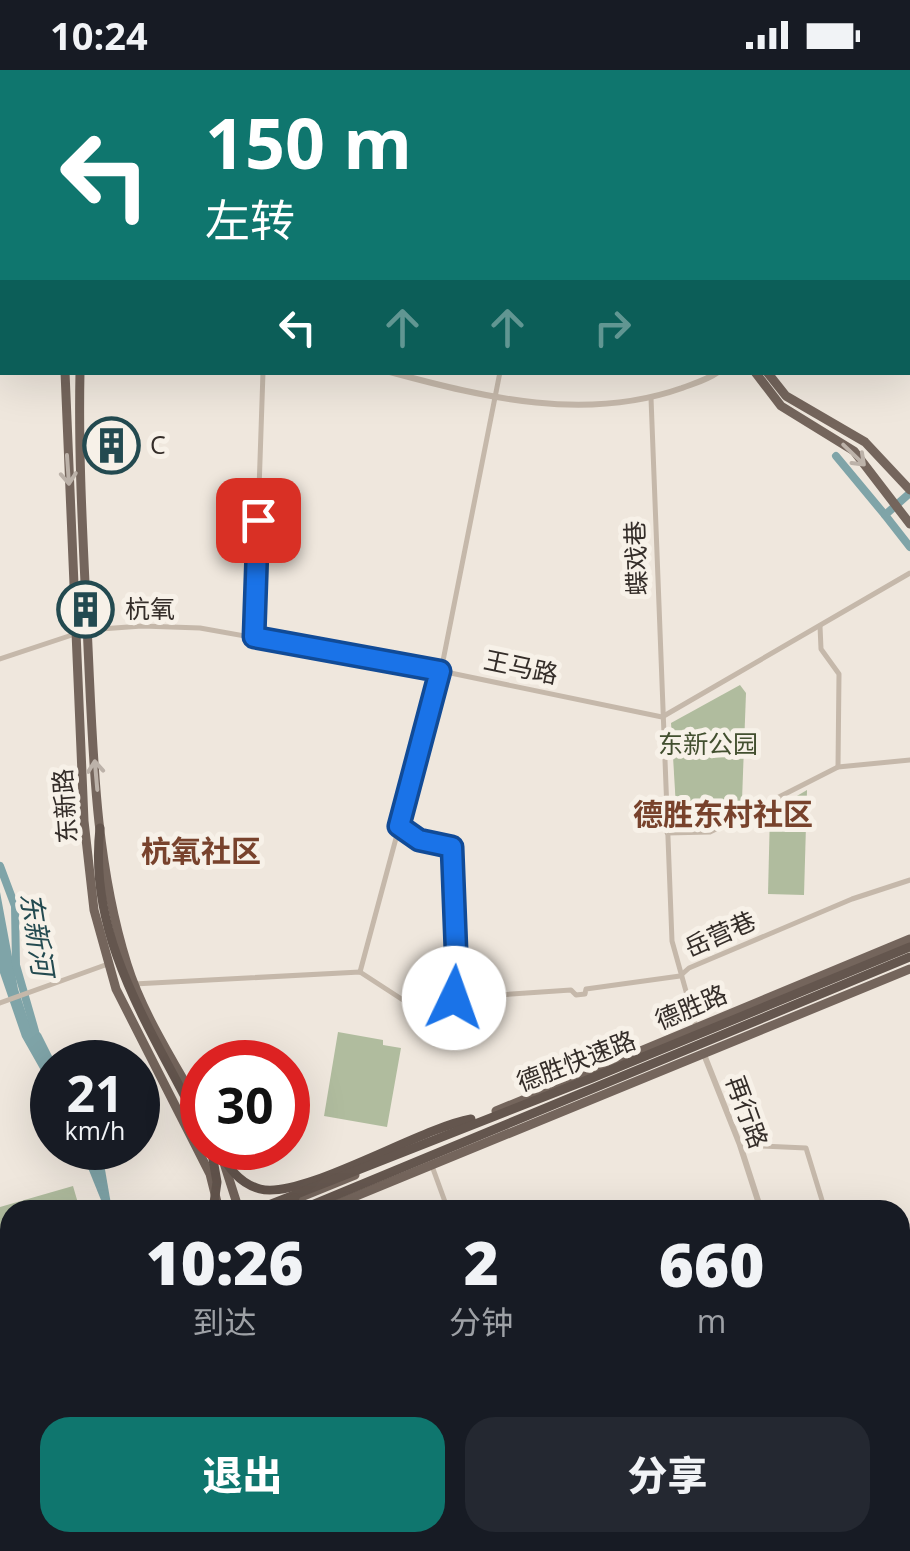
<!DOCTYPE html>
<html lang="zh">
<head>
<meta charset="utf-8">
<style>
  body { margin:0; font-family:"Open Sans","Noto Sans SC",sans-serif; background:#242831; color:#f1f3f6; height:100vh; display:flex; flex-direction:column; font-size:38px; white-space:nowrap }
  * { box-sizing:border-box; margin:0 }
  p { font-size:32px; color:#9ea1a6 }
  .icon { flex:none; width:55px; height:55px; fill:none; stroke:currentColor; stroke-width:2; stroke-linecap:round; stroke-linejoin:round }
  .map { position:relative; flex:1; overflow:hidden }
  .details { position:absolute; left:0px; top:1130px; width:910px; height:352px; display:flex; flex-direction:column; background:#171b24; border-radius:30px 30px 0 0; box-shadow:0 10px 40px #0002 }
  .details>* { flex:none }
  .top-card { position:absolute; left:0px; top:0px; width:910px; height:305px; box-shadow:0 10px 40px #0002; background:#0f766e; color:#fff; overflow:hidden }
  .speed { position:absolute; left:30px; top:970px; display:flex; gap:20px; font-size:50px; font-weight:700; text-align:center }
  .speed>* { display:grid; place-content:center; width:130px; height:130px; border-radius:50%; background:#171b24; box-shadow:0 10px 40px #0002; line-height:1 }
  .speed small { font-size:25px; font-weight:400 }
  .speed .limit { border:15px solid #d22; background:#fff; color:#111 }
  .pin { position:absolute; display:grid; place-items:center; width:85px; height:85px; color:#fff; margin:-42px; border-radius:20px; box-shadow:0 5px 15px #0006 }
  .me { position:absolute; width:110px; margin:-55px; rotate:3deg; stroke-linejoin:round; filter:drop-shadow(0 0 8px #0008) }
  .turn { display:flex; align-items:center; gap:35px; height:210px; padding:0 40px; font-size:45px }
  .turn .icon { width:130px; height:130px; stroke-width:2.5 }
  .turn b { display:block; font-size:70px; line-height:85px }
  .lanes { display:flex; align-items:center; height:95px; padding:0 40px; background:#0003; justify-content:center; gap:50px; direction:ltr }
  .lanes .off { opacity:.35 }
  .eta { display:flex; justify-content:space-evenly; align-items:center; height:170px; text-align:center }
  .eta b { font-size:60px; font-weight:800; line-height:70px }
  .cta { display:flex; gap:20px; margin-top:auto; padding:20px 40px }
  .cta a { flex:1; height:115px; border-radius:30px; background:#0f766e; color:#fff; font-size:40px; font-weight:800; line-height:115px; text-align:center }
  .cta a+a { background:#242831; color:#f1f3f6 }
  .status { display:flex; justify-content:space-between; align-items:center; height:70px; padding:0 50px; background:#171b24; direction:ltr }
  .status svg { height:28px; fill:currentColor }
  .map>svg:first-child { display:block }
</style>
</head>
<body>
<div class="status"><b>10:24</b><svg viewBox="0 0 49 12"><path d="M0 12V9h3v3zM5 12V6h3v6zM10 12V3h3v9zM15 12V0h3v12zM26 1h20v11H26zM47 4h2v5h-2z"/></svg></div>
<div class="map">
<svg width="910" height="1481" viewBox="0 0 910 1481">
  <rect width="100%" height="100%" fill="#efe7dd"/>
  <g fill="#b0bc9e">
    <polygon points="740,615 746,623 742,730 708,751 677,754 671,653"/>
    <polygon points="807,720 804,825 768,824 770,742"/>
    <polygon points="338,962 383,970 383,975 401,978 387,1057 324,1046"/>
    <polygon points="73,1116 80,1140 10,1140 10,1195 0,1198 0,1137"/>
  </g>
  <g fill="#7fa4a8">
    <polygon points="0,822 18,919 28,949 41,964 55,992 52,992 52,1020 22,967 0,903"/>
    <polygon points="80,1078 98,1078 103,1088 112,1140 105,1140"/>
  </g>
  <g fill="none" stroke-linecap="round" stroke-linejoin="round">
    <g stroke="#7fa4a8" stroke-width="8">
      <polyline points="836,386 885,445"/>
      <polyline points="910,423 885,445 910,477"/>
      <polyline points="0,796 15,836 16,895 35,961"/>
    </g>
    <g stroke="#234a50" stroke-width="2.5" stroke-dasharray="12 10" stroke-linecap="butt">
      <polyline points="848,0 849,2"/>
      <polyline points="908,129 910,134"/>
    </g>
    <g stroke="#c5b8aa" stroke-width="5">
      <polyline points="901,0 901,2"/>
      <polyline points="517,2 519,0"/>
      <polyline points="908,19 910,25"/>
      <polyline points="0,146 2,146"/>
      <polyline points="651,328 672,871 696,957"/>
      <polyline points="820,556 821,579 839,604 838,697"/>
      <polyline points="87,560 142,556 200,558 441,601 662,647 910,503"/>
      <polyline points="254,567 263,302"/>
      <polyline points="0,589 75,564"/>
      <polyline points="399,756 419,771 452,777 457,881 454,928"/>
      <polyline points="667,763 710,762 838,697 910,690"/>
      <polyline points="360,902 441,601 500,302"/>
      <polyline points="134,914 360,902 403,930 410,931 571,920 576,925 585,924 586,919 680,906 689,898 852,829 910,810"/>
      <polyline points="0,933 108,894"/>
      <polyline points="740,1075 806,1078 825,1140"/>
      <polyline points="432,1096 448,1140"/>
      <polyline points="900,1312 910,1308"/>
      <polyline points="0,1424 10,1420"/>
      <polyline points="632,1472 633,1481"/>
      <polyline points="313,1477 385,1472"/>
      <polyline points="842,1481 866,1472"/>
    </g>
    <g stroke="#c5b8aa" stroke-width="6">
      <polyline points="0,239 2,240"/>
      <path d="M390 302C486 328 586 352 682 318 695 313 707 310 718 302"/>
      <polyline points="703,982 740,1075 761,1140"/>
      <polyline points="886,1472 887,1481"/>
    </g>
    <g stroke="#74655c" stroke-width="9">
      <polyline points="545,0 547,2"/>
      <polyline points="569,0 570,2"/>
      <polyline points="134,2 134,0"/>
      <polyline points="147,2 148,0"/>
      <polyline points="65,302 84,751 94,840 116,919 210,1104 219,1140"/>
      <path d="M80 302C78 394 84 485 88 577 93 682 95 792 127 894 143 946 177 996 202 1043"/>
      <polyline points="755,302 781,336 854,381 910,454"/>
      <polyline points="767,302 786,326 865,372 910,420"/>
      <polyline points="496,1041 910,869"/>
      <polyline points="223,1090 239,1140"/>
      <polyline points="269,1140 355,1105"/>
      <polyline points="322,1140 910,899"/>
      <polyline points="294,1472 296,1481"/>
      <polyline points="311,1472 313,1481"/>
    </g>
    <g stroke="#64564e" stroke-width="9">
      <path d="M100 758C87 871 155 964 202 1060"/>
      <polyline points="211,1078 217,1112 213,1140"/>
      <path d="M217 1078C228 1096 238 1113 260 1119 302 1130 420 1058 471 1049"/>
      <polyline points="256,1140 592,1008 910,877"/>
      <polyline points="280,1140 295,1128"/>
      <polyline points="300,1140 910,887"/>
      <polyline points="0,1215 10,1212"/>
      <polyline points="0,1226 10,1223"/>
      <polyline points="0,1242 10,1239"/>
      <polyline points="0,1250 10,1248"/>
      <polyline points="302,1472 304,1481"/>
    </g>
  </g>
  <defs><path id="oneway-shaft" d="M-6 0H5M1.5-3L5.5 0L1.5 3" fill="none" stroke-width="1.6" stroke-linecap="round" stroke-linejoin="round" transform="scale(2.5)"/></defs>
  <g stroke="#bcb2a9">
    <use href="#oneway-shaft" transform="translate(854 385) rotate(44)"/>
    <use href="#oneway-shaft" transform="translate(68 400) rotate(86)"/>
    <use href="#oneway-shaft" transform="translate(96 705) rotate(-95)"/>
  </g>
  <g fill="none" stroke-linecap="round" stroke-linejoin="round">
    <defs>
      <polyline id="route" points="258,450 254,567 440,601 399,756 419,770 452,777 456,881 454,928"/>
    </defs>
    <use href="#route" stroke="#114b97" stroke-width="25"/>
    <use href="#route" stroke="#1a73e8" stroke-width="18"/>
  </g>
  <defs>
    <symbol id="building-ring" viewBox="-11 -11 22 22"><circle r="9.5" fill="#f7f1e8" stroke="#234a50" stroke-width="1.5"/><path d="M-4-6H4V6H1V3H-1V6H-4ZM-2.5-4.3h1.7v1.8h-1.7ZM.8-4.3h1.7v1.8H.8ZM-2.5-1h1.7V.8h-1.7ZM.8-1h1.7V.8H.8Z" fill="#234a50"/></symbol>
  </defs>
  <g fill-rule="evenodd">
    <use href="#building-ring" x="80" y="344" width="63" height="63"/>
    <use href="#building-ring" x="54" y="508" width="63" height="63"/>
  </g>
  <g text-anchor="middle" stroke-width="10" stroke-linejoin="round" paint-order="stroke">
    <g font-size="25" fill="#342d29" stroke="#f7f1e8" text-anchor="start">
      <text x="150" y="384">C</text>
      <text x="125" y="548">杭氧</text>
    </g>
    <g font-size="25" fill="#342d29" stroke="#f7f1e8">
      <text transform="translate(636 488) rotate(-92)" y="9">蝶戏巷</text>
      <text transform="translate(521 597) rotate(12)" y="9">王马路</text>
      <text transform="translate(65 736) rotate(-94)" y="9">东新路</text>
      <text transform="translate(720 864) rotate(-24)" y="9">岳营巷</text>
      <text transform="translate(691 937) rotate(-23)" y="9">德胜路</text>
      <text transform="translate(576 991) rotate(-21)" y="9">德胜快速路</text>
      <text transform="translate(747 1042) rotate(70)" y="9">再行路</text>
    </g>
    <g font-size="25" fill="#424f2f" stroke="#f7f1e8">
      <text x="708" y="683">东新公园</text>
    </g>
    <g font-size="28" font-style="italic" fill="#234a50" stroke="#f7f1e8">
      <text transform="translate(37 864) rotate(81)" y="10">东新河</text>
    </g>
    <g font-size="30" font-weight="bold" fill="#78422c" stroke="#f7f1e8">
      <text x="723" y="755">德胜东村社区</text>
      <text x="201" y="792">杭氧社区</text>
    </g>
  </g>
</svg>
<div class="speed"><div>21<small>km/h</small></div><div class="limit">30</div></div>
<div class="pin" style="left:258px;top:450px;background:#d93025"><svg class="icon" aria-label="arrive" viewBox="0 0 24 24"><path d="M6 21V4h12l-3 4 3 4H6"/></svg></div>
<svg class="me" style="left:454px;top:928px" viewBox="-20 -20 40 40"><circle r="19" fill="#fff"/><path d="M0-13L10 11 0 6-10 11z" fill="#1a73e8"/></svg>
<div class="top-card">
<div class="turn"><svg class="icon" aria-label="left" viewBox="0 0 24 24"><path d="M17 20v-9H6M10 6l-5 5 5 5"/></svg><div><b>150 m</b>左转</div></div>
<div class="lanes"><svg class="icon" aria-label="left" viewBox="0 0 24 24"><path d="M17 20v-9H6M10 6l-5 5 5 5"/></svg><svg class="icon off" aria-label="ahead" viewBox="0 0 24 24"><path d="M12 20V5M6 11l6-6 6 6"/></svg><svg class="icon off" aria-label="ahead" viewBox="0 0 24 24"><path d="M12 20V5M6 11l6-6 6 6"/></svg><svg class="icon off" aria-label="right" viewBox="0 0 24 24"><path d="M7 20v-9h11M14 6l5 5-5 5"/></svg></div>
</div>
<section class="details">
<div class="eta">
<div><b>10:26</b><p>到达</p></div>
<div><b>2</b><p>分钟</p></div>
<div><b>660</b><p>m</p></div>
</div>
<div class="cta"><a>退出</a><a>分享</a></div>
</section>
</div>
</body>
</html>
